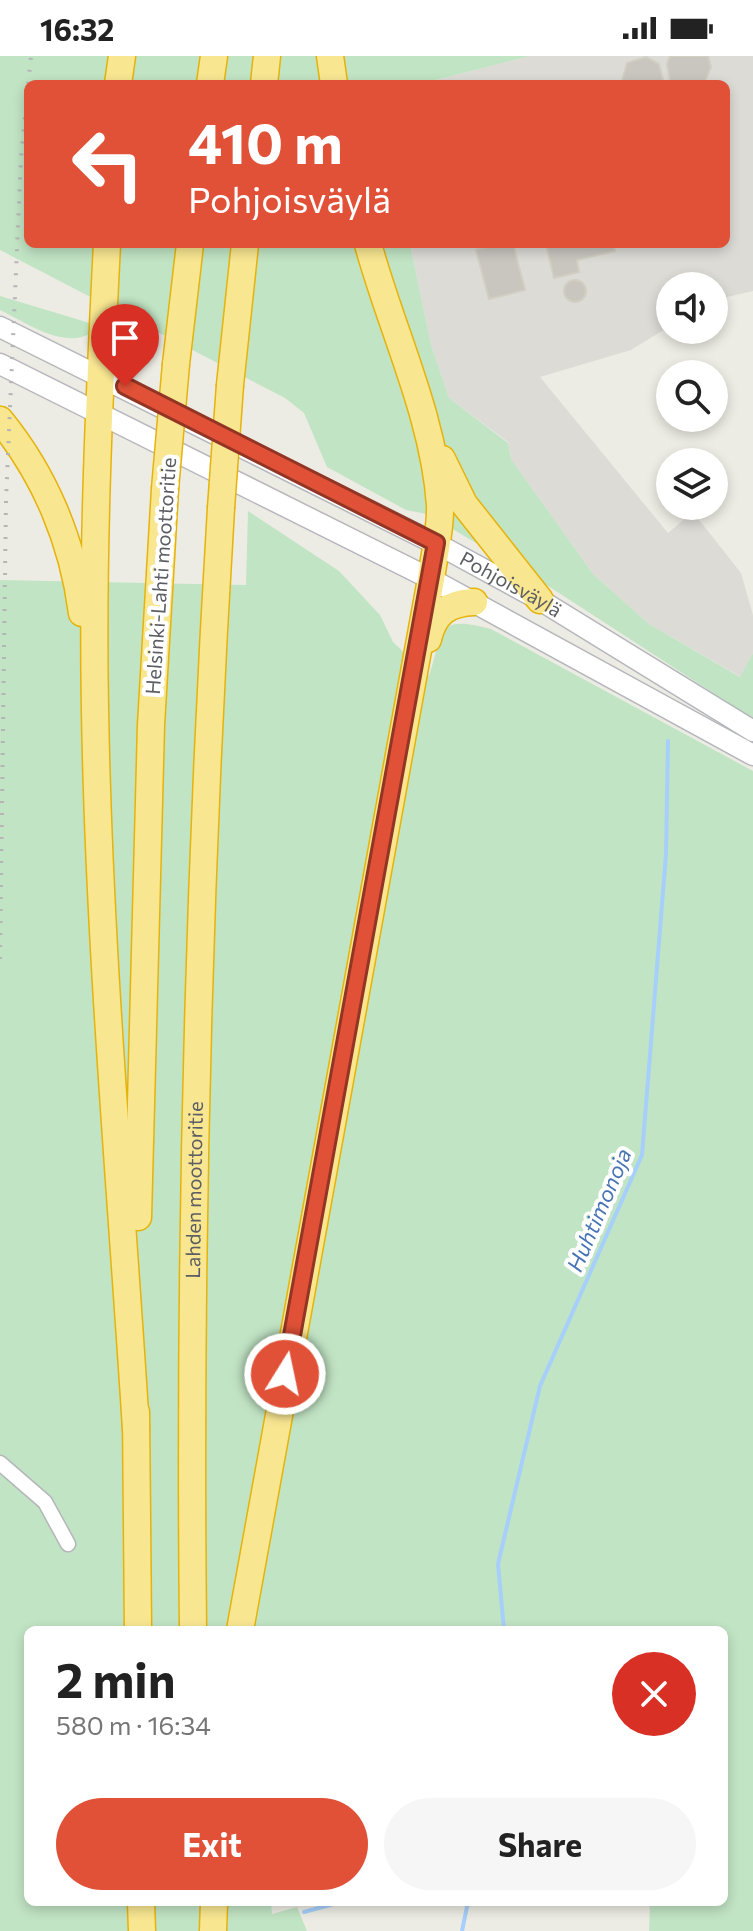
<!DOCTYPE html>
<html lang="en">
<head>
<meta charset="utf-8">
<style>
  body { margin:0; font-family:Commissioner,sans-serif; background:#f6f6f6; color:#222; height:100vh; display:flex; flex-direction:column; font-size:30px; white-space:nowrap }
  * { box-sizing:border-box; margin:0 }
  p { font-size:26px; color:#767676 }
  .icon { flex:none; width:44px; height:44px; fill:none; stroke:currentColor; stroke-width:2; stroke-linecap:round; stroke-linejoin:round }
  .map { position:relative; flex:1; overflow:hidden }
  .details { position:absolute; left:24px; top:1570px; width:704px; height:280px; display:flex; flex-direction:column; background:#fff; border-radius:12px; box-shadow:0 4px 12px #0003 }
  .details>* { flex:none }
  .hud { position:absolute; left:24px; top:24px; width:706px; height:168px; border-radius:12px; box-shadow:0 4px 12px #0003; background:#e05137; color:#fff; overflow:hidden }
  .fabs { position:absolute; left:656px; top:216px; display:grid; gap:16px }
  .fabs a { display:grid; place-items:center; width:72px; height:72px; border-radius:50%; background:#fff; box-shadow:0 4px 12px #0003; font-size:40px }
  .pin { position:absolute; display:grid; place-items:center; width:68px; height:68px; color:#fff; margin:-82px -34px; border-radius:50% 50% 50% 0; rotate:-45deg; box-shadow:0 0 8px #0007 }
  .pin .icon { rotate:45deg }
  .me { position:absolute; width:88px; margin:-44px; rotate:10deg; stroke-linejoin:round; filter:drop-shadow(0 0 6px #0008) }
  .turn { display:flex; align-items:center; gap:28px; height:168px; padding:0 32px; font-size:36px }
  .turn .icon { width:104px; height:104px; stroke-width:2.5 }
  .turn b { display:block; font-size:56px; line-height:68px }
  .round { display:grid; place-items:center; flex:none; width:84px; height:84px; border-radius:42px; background:#f6f6f6 }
  .overview { display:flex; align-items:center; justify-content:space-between; height:136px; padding:0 32px }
  h1 { font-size:48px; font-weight:700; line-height:60px }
  .action { display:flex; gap:16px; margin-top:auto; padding:16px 32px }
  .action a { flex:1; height:92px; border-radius:48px; background:#e05137; color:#fff; font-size:32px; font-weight:700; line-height:92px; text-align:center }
  .action a+a { background:#f6f6f6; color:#222 }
  .status { display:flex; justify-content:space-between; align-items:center; height:56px; padding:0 40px; background:#fff; direction:ltr }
  .status svg { height:22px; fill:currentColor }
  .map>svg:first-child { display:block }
</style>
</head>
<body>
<div class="status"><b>16:32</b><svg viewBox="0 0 49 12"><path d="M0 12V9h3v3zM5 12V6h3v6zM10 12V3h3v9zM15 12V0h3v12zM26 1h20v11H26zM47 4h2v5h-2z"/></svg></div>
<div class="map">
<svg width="753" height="1875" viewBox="0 0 753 1875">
  <rect width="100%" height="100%" fill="#edece4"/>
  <polygon fill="#dcdbd6" points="530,0 753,0 753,235 714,244 714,230 670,230 670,270 631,294 540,321 668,477 688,460 696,460 741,517 753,559 753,597 741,621 649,568 593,518 511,403 508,386 449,342 431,289 410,188 726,188 726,28 420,28"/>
  <g fill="#c1e4c4">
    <polygon points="0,0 530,0 420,28 28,28 28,188 410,188 431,289 449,342 508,387 511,403 593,518 649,568 740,621 753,597 753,663 542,526 427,458 406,454 327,411 304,357 285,342 0,194"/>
    <path d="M0 240 93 268 90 278C61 292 27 267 0 254Z"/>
    <path d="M248 455 339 515 380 559 393 586 429 620C444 576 434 558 491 573L753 715V1875H649L650 1846H724V1574H28V1846H271L272 1858 297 1851 307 1875H0V524L246 529Z"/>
  </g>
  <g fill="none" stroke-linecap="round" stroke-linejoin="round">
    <g stroke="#a6cffb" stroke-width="4">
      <polyline points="504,1574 498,1508 540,1330 642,1099 666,798 668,685"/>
      <polyline points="304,1856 341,1846"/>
      <polyline points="462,1875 468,1846"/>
    </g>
  </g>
  <g fill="#c9c6c0" stroke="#d2cec2" stroke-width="2">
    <polygon points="708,0 711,11 704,28 674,28 670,24 667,8 670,0"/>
    <polygon points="646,1 659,8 664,28 621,28 627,7"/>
    <polygon points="498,188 513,188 525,234 489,243 476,194"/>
    <polygon points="546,188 613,188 615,195 577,204 579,216 554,222"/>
    <circle cx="575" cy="235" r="11"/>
  </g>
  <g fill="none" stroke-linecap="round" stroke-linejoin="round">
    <defs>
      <polyline id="street" points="0,1407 45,1446 68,1488"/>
      <g id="secondary">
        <path id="s1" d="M0 271 450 495 540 544 753 675"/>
        <polyline points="0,308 431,523 753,699"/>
      </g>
      <g id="highway">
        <polyline points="330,0 334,28"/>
        <polyline points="118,28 122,0"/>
        <polyline points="210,28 214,0"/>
        <polyline points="264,28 267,0"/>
        <path d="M107 188C99 345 92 496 95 654 99 894 121 1134 136 1373"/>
        <polyline points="176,308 190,188"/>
        <polyline points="230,329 245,188"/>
        <path d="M0 364C45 419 73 486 82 557"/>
        <polyline points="442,403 464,448 540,544"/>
        <path d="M428 583C434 557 448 547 474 546"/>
        <polyline points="138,1161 151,669 165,433"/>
        <polyline points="136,1356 138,1574"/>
        <path id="s2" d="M193 1574C189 1199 198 826 221 452"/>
        <path d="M240 1574 431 523C434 499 441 473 440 449 434 360 391 273 368 188"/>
        <polyline points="141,1846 142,1875"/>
        <polyline points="213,1875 214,1846"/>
      </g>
    </defs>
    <use href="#street" stroke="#b4b6ba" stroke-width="17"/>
    <use href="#secondary" stroke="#b5b7bd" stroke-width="23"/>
    <use href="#highway" stroke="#e6b30b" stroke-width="29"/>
    <use href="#street" stroke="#fff" stroke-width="14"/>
    <use href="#secondary" stroke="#fff" stroke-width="20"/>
    <use href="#highway" stroke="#f8e691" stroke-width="26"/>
    <polyline stroke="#b4b5b5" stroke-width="4" stroke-dasharray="2 10" stroke-linecap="butt" points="0,903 6,444 21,101 31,0"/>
    <defs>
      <g id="highway-bridge">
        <polyline points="165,433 176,308"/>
        <polyline points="221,452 230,329"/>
      </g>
    </defs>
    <use href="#highway-bridge" stroke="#e6b30b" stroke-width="29" stroke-linecap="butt"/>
    <use href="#highway-bridge" stroke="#f8e691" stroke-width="26"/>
  </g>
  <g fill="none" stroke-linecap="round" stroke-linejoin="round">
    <defs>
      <polyline id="route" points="125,330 436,487 285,1318"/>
    </defs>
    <use href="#route" stroke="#923524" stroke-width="20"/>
    <use href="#route" stroke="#e05137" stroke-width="14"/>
  </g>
  <g text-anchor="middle" stroke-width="8" stroke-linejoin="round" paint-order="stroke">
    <g font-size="20" fill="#5c5e63" stroke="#fff">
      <text transform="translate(161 520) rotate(-86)" y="7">Helsinki-Lahti moottoritie</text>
      <text dy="7" stroke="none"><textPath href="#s1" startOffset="572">Pohjoisväylä</textPath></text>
      <text dy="7" stroke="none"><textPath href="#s2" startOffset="440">Lahden moottoritie</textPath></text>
    </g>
    <g font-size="22" font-style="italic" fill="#4774b4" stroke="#fff">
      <text transform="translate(599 1154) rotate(-67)" y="8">Huhtimonoja</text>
    </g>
  </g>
</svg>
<div class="fabs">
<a><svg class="icon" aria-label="sound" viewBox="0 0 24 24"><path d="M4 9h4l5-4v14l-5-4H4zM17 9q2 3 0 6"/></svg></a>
<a><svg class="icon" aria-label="search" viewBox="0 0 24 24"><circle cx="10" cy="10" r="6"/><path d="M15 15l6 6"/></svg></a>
<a><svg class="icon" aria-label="layers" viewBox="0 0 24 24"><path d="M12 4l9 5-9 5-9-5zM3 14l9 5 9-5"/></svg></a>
</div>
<div class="pin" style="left:125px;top:330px;background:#d93025"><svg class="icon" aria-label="arrive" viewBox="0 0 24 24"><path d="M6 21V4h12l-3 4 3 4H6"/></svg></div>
<svg class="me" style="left:285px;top:1318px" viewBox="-20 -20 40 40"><circle r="17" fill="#e05137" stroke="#fff" stroke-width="3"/><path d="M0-11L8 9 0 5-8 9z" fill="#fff"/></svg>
<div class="hud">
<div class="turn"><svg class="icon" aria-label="left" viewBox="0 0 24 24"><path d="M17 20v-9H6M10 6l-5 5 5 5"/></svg><div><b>410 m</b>Pohjoisväylä</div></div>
</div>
<section class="details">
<div class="overview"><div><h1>2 min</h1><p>580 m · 16:34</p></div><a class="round" style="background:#d93025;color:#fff"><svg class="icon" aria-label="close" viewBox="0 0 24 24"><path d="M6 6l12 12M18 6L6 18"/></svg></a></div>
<div class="action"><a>Exit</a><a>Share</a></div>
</section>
</div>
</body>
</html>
